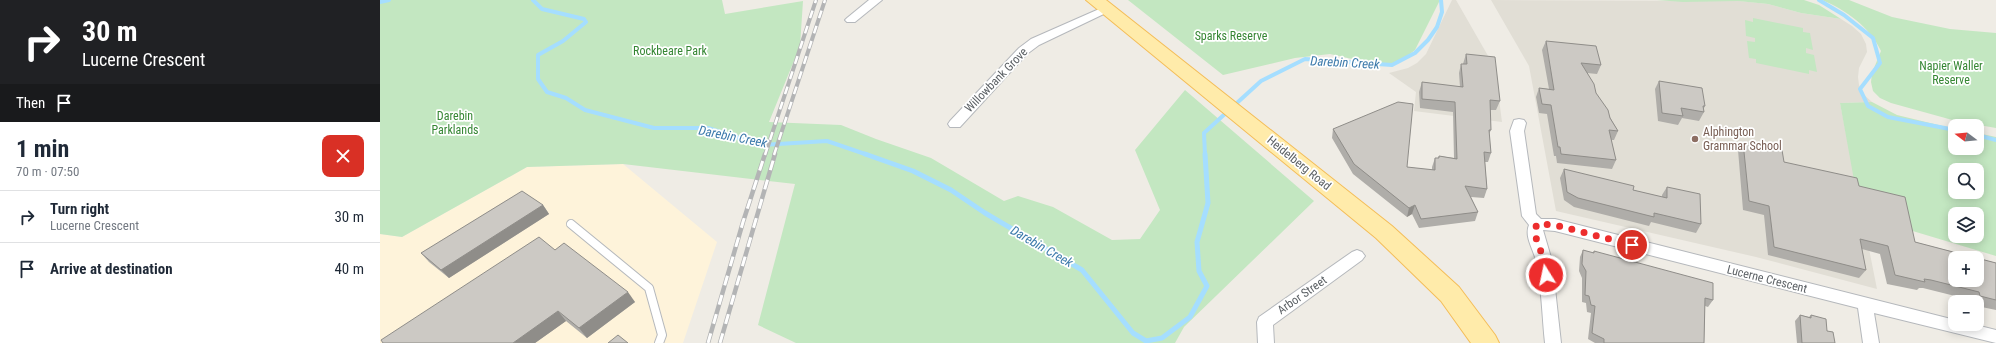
<!DOCTYPE html>
<html lang="en">
<head>
<meta charset="utf-8">
<style>
  body { margin:0; font-family:"Roboto Condensed",sans-serif; background:#f2f2f3; color:#1f2937; height:100vh; display:flex; flex-direction:column; font-size:15px; white-space:nowrap }
  * { box-sizing:border-box; margin:0 }
  p { font-size:13px; color:#747a83 }
  .icon { flex:none; width:22px; height:22px; fill:none; stroke:currentColor; stroke-width:2; stroke-linecap:round; stroke-linejoin:round }
  .map { position:relative; flex:1; overflow:hidden }
  .drawer { display:flex; flex-direction:column; background:#fff; width:380px }
  .drawer>* { flex:none }
  .banner { background:#202124; color:#fff; overflow:hidden }
  .needle { width:26px; rotate:286deg }
  .fabs { position:absolute; left:1568px; top:119px; display:grid; gap:8px }
  .fabs a { display:grid; place-items:center; width:36px; height:36px; border-radius:8px; background:#fff; box-shadow:0 2px 10px #0003; font-size:20px }
  .pin { position:absolute; display:grid; place-items:center; width:34px; height:34px; color:#fff; margin:-17px; border:2px solid #fff; border-radius:50%; box-shadow:0 1px 4px #0007 }
  .me { position:absolute; width:44px; margin:-22px; rotate:350deg; stroke-linejoin:round; filter:drop-shadow(0 0 3px #0008) }
  .turn { display:flex; align-items:center; gap:14px; height:84px; padding:0 16px; font-size:18px }
  .turn .icon { width:52px; height:52px; stroke-width:2.5 }
  .turn b { display:block; font-size:28px; line-height:34px }
  .then { display:flex; align-items:center; height:38px; padding:0 16px; background:#0003; gap:8px; font-size:15px }
  .round { display:grid; place-items:center; flex:none; width:42px; height:42px; border-radius:8px; background:#f2f2f3 }
  .overview { display:flex; align-items:center; justify-content:space-between; height:68px; padding:0 16px }
  h1 { font-size:24px; font-weight:700; line-height:30px }
  ul { padding:0; list-style:none }
  li { display:flex; align-items:center; gap:12px; height:52px; padding:0 16px; border-top:1px solid #e0e1e3 }
  li div { flex:1 }
  li b { display:block; font-size:15px }
  li em { font-style:normal }
  main { display:flex; flex:1; min-height:0 }
  .map>svg:first-child { display:block }
</style>
</head>
<body>
<main>
<section class="drawer">
<div class="banner">
<div class="turn"><svg class="icon" aria-label="right" viewBox="0 0 24 24"><path d="M7 20v-9h11M14 6l5 5-5 5"/></svg><div><b>30 m</b>Lucerne Crescent</div></div>
<div class="then">Then<svg class="icon" aria-label="arrive" viewBox="0 0 24 24"><path d="M6 21V4h12l-3 4 3 4H6"/></svg></div>
</div>
<div class="overview"><div><h1>1 min</h1><p>70 m · 07:50</p></div><a class="round" style="background:#d93025;color:#fff"><svg class="icon" aria-label="close" viewBox="0 0 24 24"><path d="M6 6l12 12M18 6L6 18"/></svg></a></div>
<ul>
<li><svg class="icon" aria-label="right" viewBox="0 0 24 24"><path d="M7 20v-9h11M14 6l5 5-5 5"/></svg><div><b>Turn right</b><p>Lucerne Crescent</p></div><em>30 m</em></li>
<li><svg class="icon" aria-label="arrive" viewBox="0 0 24 24"><path d="M6 21V4h12l-3 4 3 4H6"/></svg><div><b>Arrive at destination</b></div><em>40 m</em></li>
</ul>
</section>
<div class="map">
<svg width="1616" height="343" viewBox="0 0 1616 343">
  <rect width="100%" height="100%" fill="#efece5"/>
  <polygon fill="#fef3da" points="243,164 337,242 303,343 0,343 0,234 22,237 147,167"/>
  <g fill="#e1ded5">
    <polygon points="1072,0 1076,0 1115,68 1122,122 1034,111 1036,92 1009,73 1028,68 1037,63 1046,54"/>
    <polygon points="1111,0 1359,1 1388,4 1421,13 1461,19 1472,26 1481,34 1486,44 1487,52 1479,68 1478,77 1479,85 1483,94 1492,102 1460,103 1497,289 1376,257 1176,211 1149,66"/>
  </g>
  <g fill="#c3e7c1" fill-rule="evenodd">
    <polygon points="0,0 342,0 345,14 423,1 420,46 389,122 461,125 496,139 551,158 624,201 638,196 673,207 732,240 760,239 780,210 755,150 805,90 934,201 804,327 795,343 416,343 378,325 415,184 243,164 147,167 22,237 0,234"/>
    <polygon points="748,0 1060,0 1035,50 1021,61 1010,65 999,65 950,54 915,58 843,75"/>
    <polygon points="1277,0 1424,0 1439,5 1461,19 1421,13 1388,4 1358,1 1303,2"/>
    <path d="M1442 0H1469L1512 17 1570 29 1616 33V128L1576 121 1511 103 1500 98 1493 91 1491 82 1492 73 1501 51C1490 27 1466 10 1442 0Z"/>
    <polygon points="1373,18 1423,28 1423,32 1430,33 1433,50 1426,48 1426,53 1434,55 1437,72 1429,70 1429,74 1376,63 1376,59 1369,58 1367,41 1375,42 1375,38 1366,36 1365,20 1373,22"/>
    <path d="M1492 102 1517 115 1575 129V148H1597V133L1616 137V256L1526 229 1476 191 1460 103ZM1575 170H1597V192H1575ZM1575 214H1597V236H1575Z"/>
  </g>
  <g fill="none" stroke-linecap="round" stroke-linejoin="round">
    <g stroke="#a5deff" stroke-width="4">
      <polyline points="153,0 162,9 204,19 206,22 183,41 158,55 158,79 167,92 186,98 205,110 274,128 328,128 381,145 447,141 488,155"/>
      <polyline points="1439,0 1464,15 1493,38 1500,63 1480,89 1488,106 1508,117 1575,130"/>
      <polyline points="0,2 9,0"/>
      <polyline points="1597,135 1616,140"/>
      <polyline points="825,155 824,133 881,81 925,59 1012,65 1035,53 1048,40 1057,27 1062,12 1061,0"/>
    </g>
    <polyline stroke="#a5deff" stroke-width="5" points="485,154 533,171 571,190 605,213 702,270 753,333 766,341 782,338 810,317 827,286 819,271 817,242 828,203 825,154"/>
    <defs>
      <polyline id="lane" points="191,224 269,288 282,335 279,343"/>
      <g id="street">
        <polygon points="489,0 502,0 475,22 467,22 465,20 467,18"/>
        <polygon points="726,6 730,7 732,9 730,11 659,45 647,54 580,127 570,127 568,124 570,121 639,48 651,39"/>
        <path d="M1139 119 1144 120 1146 123 1144 131 1156 214 1161 219H1175L1575 320V324H1592L1616 330V343L1494 313 1499 343H1483L1478 308 1175 231 1163 230 1172 261 1181 343H1165C1162 316 1162 288 1156 261 1154 250 1144 237 1149 225L1142 216 1130 131 1134 120Z"/>
        <polygon points="977,250 982,252 985,256 982,260 893,325 894,343 878,343 877,322 879,317 972,252"/>
      </g>
      <polygon id="primary" points="706,0 726,0 1012,226 1079,287 1115,335 1119,343 1091,343 1061,301 996,238"/>
    </defs>
    <use href="#lane" stroke="#b5b8bc" stroke-width="10"/>
    <use href="#street" stroke="#b5b8bc" stroke-width="2"/>
    <use href="#primary" stroke="#f4bd58" stroke-width="2"/>
    <use href="#lane" stroke="#fff" stroke-width="8"/>
    <use href="#street" fill="#fff" fill-rule="evenodd"/>
    <use href="#primary" fill="#ffebaa" fill-rule="evenodd"/>
    <defs>
      <g id="rail-far1">
        <polyline points="385,155 436,0"/>
        <polyline points="394,155 445,0"/>
      </g>
      <g id="rail">
        <polyline points="328,343 363,222 385,154"/>
        <polyline points="340,343 395,154"/>
      </g>
    </defs>
    <use href="#rail-far1" stroke="#b3b4b5" stroke-width="4"/>
    <use href="#rail" stroke="#b3b4b5" stroke-width="4.5"/>
    <use href="#rail-far1" stroke="#fff" stroke-width="2.5" stroke-dasharray="8" stroke-linecap="butt"/>
    <use href="#rail" stroke="#fff" stroke-width="3" stroke-dasharray="10" stroke-linecap="butt"/>
  </g>
  <g fill="#afada9">
    <polygon points="1166,41 1221,65 1217,74 1207,73 1216,93 1238,131 1234,140 1231,140 1236,160 1232,169 1177,163 1176,156 1174,156 1167,114 1159,113 1156,97 1159,88 1169,89 1162,50"/>
    <polygon points="1086,54 1120,101 1116,110 1110,110 1111,130 1109,134 1111,153 1108,162 1105,162 1107,189 1104,198 1091,197 1098,212 1095,221 1039,228 1032,214 1027,217 973,174 952,138 953,129 1027,167 1052,170 1052,167 1055,158 1058,158 1059,156 1074,158 1073,112 1040,108 1039,92 1042,82 1080,87 1079,73 1081,64 1083,64"/>
    <polygon points="1279,81 1325,106 1323,110 1324,112 1319,121 1302,118 1298,125 1278,121 1275,89"/>
    <polygon points="1363,142 1404,162 1479,186 1535,242 1616,263 1616,310 1597,306 1597,302 1591,302 1591,300 1543,288 1539,288 1537,290 1507,284 1500,254 1482,249 1486,270 1479,278 1388,255 1384,215 1363,210 1358,150"/>
    <polygon points="1184,169 1253,190 1282,197 1282,195 1287,187 1321,224 1316,233 1271,222 1269,226 1194,207 1184,200 1180,178"/>
    <polygon points="163,205 169,214 69,278 49,262 41,253"/>
    <polygon points="175,250 255,302 207,338 186,321 155,343 3,343"/>
    <polygon points="1203,250 1213,253 1214,251 1333,300 1328,307 1325,306 1324,343 1215,343 1208,339 1211,313 1207,312 1206,303 1202,302 1202,278 1199,271 1200,257"/>
    <polygon points="1420,315 1429,317 1431,315 1447,331 1455,343 1417,343 1415,321"/>
  </g>
  <g fill="#8f8d89">
    <polygon points="163,205 169,214 69,278 61,270"/>
    <polygon points="1035,205 1032,214 1027,217 1029,208"/>
    <polygon points="248,292 255,302 207,338 199,328"/>
    <polygon points="178,311 186,321 155,343 133,343"/>
  </g>
  <g fill="#ccc9c4" stroke="#8f8d89">
    <polygon points="1166,41 1216,46 1221,65 1201,63 1214,84 1216,93 1228,110 1230,118 1238,131 1229,130 1236,160 1181,154 1180,147 1178,147 1171,105 1162,104 1159,88 1174,90"/>
    <polygon points="1086,54 1115,57 1120,101 1110,100 1111,130 1109,130 1111,153 1104,152 1107,189 1085,186 1098,212 1041,219 1035,205 1029,208 974,164 953,129 1018,102 1033,104 1027,167 1055,170 1055,158 1059,158 1059,156 1077,159 1075,102 1042,99 1042,82 1083,87 1081,64 1087,64"/>
    <polygon points="1279,81 1322,88 1325,106 1323,106 1324,112 1301,108 1303,116 1282,113"/>
    <polygon points="1363,142 1402,150 1404,162 1477,178 1479,186 1525,197 1535,242 1596,258 1575,258 1575,280 1597,280 1597,258 1616,263 1616,300 1600,296 1599,292 1551,280 1544,279 1545,282 1515,275 1508,246 1480,239 1486,270 1394,247 1389,206 1369,201"/>
    <polygon points="1184,169 1254,186 1253,190 1287,198 1287,187 1320,194 1321,224 1274,213 1274,217 1198,198 1187,192"/>
    <polygon points="142,191 163,205 61,270 41,253"/>
    <polygon points="159,237 175,250 184,243 248,292 199,328 178,311 133,343 3,343 1,340"/>
    <polygon points="1203,250 1214,253 1214,251 1333,283 1333,300 1325,298 1324,343 1224,343 1224,339 1212,333 1215,306 1211,305 1209,296 1205,295 1206,271 1202,264"/>
    <polygon points="1420,315 1431,318 1431,315 1446,319 1447,331 1453,332 1455,343 1422,343"/>
    <polygon points="238,335 248,343 228,343"/>
  </g>
  <g fill="none" stroke-linecap="round" stroke-linejoin="round">
    <path stroke="#ed2d2d" stroke-width="7" stroke-dasharray="0 12.6" d="M1166 275C1165 270 1165 264 1164 259 1160 248 1152 235 1157 224L1175 225 1252 245"/>
  </g>
  <circle fill="#8d6e63" stroke="#fff" stroke-width="1.5" cx="1315" cy="139" r="4"/>
  <g text-anchor="middle" stroke-width="3.5" stroke-linejoin="round" paint-order="stroke">
    <g font-size="12" fill="#358633" stroke="#fff">
      <text x="851" y="40">Sparks Reserve</text>
      <text x="290" y="55">Rockbeare Park</text>
      <text x="1571" y="70">Napier Waller<tspan x="1571" dy="14">Reserve</tspan></text>
      <text x="75" y="120">Darebin<tspan x="75" dy="14">Parklands</tspan></text>
    </g>
    <g font-size="12" fill="#5c6165" stroke="#fff">
      <text transform="translate(616 80) rotate(-46)" y="4">Willowbank Grove</text>
      <text transform="translate(919 163) rotate(39)" y="4">Heidelberg Road</text>
      <text transform="translate(1387 279) rotate(14)" y="4">Lucerne Crescent</text>
      <text transform="translate(922 295) rotate(-35)" y="4">Arbor Street</text>
    </g>
    <g font-size="12" fill="#785e54" stroke="#fff" text-anchor="start">
      <text x="1323" y="136">Alphington<tspan x="1323" dy="14">Grammar School</tspan></text>
    </g>
    <g font-size="13" font-style="italic" fill="#3c7aab" stroke="#fff">
      <text transform="translate(965 62) rotate(3)" y="5">Darebin Creek</text>
      <text transform="translate(353 136) rotate(11)" y="5">Darebin Creek</text>
      <text transform="translate(662 246) rotate(30)" y="5">Darebin Creek</text>
    </g>
  </g>
</svg>
<div class="fabs">
<a><svg class="needle" viewBox="-14 -14 28 28"><path d="M0-13l5 13h-10z" fill="#e53935"/><path d="M0 13l5-13h-10z" fill="#747a83"/></svg></a>
<a><svg class="icon" aria-label="search" viewBox="0 0 24 24"><circle cx="10" cy="10" r="6"/><path d="M15 15l6 6"/></svg></a>
<a><svg class="icon" aria-label="layers" viewBox="0 0 24 24"><path d="M12 4l9 5-9 5-9-5zM3 14l9 5 9-5"/></svg></a>
<a>+</a>
<a>−</a>
</div>
<div class="pin" style="left:1252px;top:245px;background:#d93025"><svg class="icon" aria-label="arrive" viewBox="0 0 24 24"><path d="M6 21V4h12l-3 4 3 4H6"/></svg></div>
<svg class="me" style="left:1166px;top:275px" viewBox="-20 -20 40 40"><circle r="17" fill="#ed2d2d" stroke="#fff" stroke-width="3"/><path d="M0-11L8 9 0 5-8 9z" fill="#fff"/></svg>
</div>
</main>
</body>
</html>
